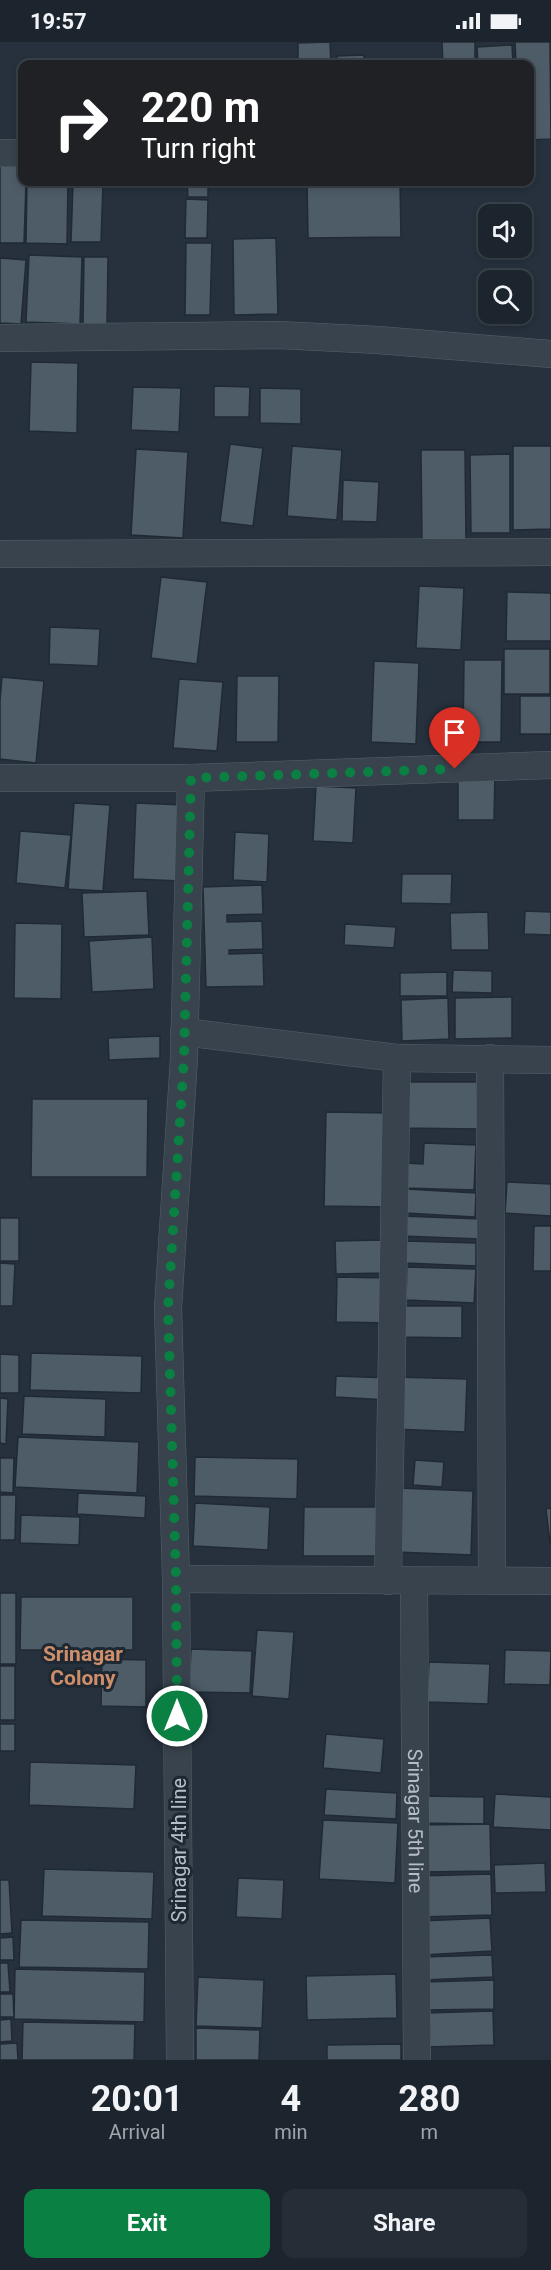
<!DOCTYPE html>
<html lang="en">
<head>
<meta charset="utf-8">
<style>
  body { margin:0; font-family:Roboto,sans-serif; background:#252d36; color:#f1f3f6; height:100vh; display:flex; flex-direction:column; font-size:22px; white-space:nowrap }
  * { box-sizing:border-box; margin:0 }
  p { font-size:20px; color:#a0a5aa }
  .icon { flex:none; width:33px; height:33px; fill:none; stroke:currentColor; stroke-width:2; stroke-linecap:round; stroke-linejoin:round }
  .map { position:relative; height:2018px; overflow:hidden }
  .details { display:flex; flex-direction:column; background:#1c252e; flex:1 }
  .details>* { flex:none }
  .top-card { position:absolute; left:18px; top:18px; width:516px; height:126px; border-radius:12px; box-shadow:0 3px 9px #0003,0 0 0 2px #3a424a; background:#202124; color:#fff; overflow:hidden }
  .fabs { position:absolute; left:478px; top:162px; display:grid; gap:12px }
  .fabs a { display:grid; place-items:center; width:54px; height:54px; border-radius:12px; background:#1c252e; box-shadow:0 3px 9px #0003,0 0 0 2px #3a424a; font-size:30px }
  .pin { position:absolute; display:grid; place-items:center; width:51px; height:51px; color:#fff; margin:-62px -26px; border-radius:50% 50% 50% 0; rotate:-45deg; box-shadow:0 0 6px #0007 }
  .pin .icon { rotate:45deg }
  .me { position:absolute; width:66px; margin:-33px; rotate:0deg; stroke-linejoin:round; filter:drop-shadow(0 0 4px #0008) }
  .turn { display:flex; align-items:center; gap:21px; height:126px; padding:0 24px; font-size:27px }
  .turn .icon { width:78px; height:78px; stroke-width:2.5 }
  .turn b { display:block; font-size:42px; line-height:51px }
  .eta { display:flex; justify-content:space-evenly; align-items:center; height:102px; text-align:center }
  .eta b { font-size:36px; font-weight:700; line-height:42px }
  .button { display:flex; gap:12px; margin-top:auto; padding:12px 24px }
  .button a { flex:1; height:69px; border-radius:12px; background:#0b8043; color:#fff; font-size:24px; font-weight:700; line-height:69px; text-align:center }
  .button a+a { background:#252d36; color:#f1f3f6 }
  .status { display:flex; justify-content:space-between; align-items:center; height:42px; padding:0 30px; background:#1c252e; direction:ltr }
  .status svg { height:16px; fill:currentColor }
  .map>svg:first-child { display:block }
</style>
</head>
<body>
<div class="status"><b>19:57</b><svg viewBox="0 0 49 12"><path d="M0 12V9h3v3zM5 12V6h3v6zM10 12V3h3v9zM15 12V0h3v12zM26 1h20v11H26zM47 4h2v5h-2z"/></svg></div>
<div class="map">
<svg width="551" height="2018" viewBox="0 0 551 2018">
  <rect width="100%" height="100%" fill="#26313d"/>
  <g fill="#4e5c67" stroke="#202a34" stroke-width="1.5">
    <polygon points="330,0 331,22 298,22 298,1"/>
    <polygon points="442,0 475,0 475,22 443,22"/>
    <polygon points="515,0 550,0 551,97 530,98 530,22 516,22"/>
    <polygon points="512,3 513,22 478,22 477,5"/>
    <polygon points="364,13 364,22 337,22 337,14"/>
    <polygon points="0,122 22,123 22,140 26,140 24,201 0,201"/>
    <polygon points="27,140 68,140 67,202 26,201"/>
    <polygon points="187,140 208,140 208,155 188,155"/>
    <polygon points="307,140 400,140 401,195 308,196"/>
    <polygon points="73,141 103,142 101,200 71,200"/>
    <polygon points="186,157 208,158 207,196 185,196"/>
    <polygon points="276,196 278,272 234,273 233,197"/>
    <polygon points="186,201 212,201 210,273 185,273"/>
    <polygon points="29,213 82,215 80,282 26,280"/>
    <polygon points="84,215 108,215 107,282 83,282"/>
    <polygon points="0,216 26,218 21,282 0,281"/>
    <polygon points="31,320 78,321 77,391 29,389"/>
    <polygon points="214,344 250,345 249,375 214,375"/>
    <polygon points="133,345 181,346 179,390 131,388"/>
    <polygon points="260,346 301,347 301,382 260,381"/>
    <polygon points="230,402 263,406 253,484 220,480"/>
    <polygon points="292,404 342,408 337,478 287,474"/>
    <polygon points="513,404 551,404 551,487 513,488"/>
    <polygon points="136,407 188,410 183,496 131,493"/>
    <polygon points="421,408 465,408 466,498 422,498"/>
    <polygon points="510,412 510,491 471,491 470,413"/>
    <polygon points="343,438 379,440 377,480 342,479"/>
    <polygon points="161,535 207,540 197,622 151,616"/>
    <polygon points="419,544 464,546 461,608 416,606"/>
    <polygon points="507,550 551,551 551,599 506,599"/>
    <polygon points="50,585 100,587 98,624 49,622"/>
    <rect x="504" y="607" width="46" height="45"/>
    <polygon points="464,618 502,618 501,700 463,700"/>
    <polygon points="374,619 419,621 416,702 371,700"/>
    <polygon points="237,634 279,634 278,700 236,700"/>
    <polygon points="2,635 44,639 36,721 0,717 0,658"/>
    <polygon points="179,637 223,640 217,709 173,706"/>
    <rect x="520" y="654" width="31" height="38"/>
    <polygon points="458,729 495,730 494,778 458,778"/>
    <polygon points="316,744 356,746 353,801 313,799"/>
    <polygon points="74,761 110,763 103,849 68,847"/>
    <polygon points="136,761 184,763 181,839 133,837"/>
    <polygon points="20,789 71,793 65,846 16,841"/>
    <polygon points="235,790 269,792 267,840 233,838"/>
    <polygon points="402,832 452,832 451,862 401,861"/>
    <polygon points="262,843 263,872 227,873 227,880 262,879 263,907 229,908 229,912 263,911 264,944 206,945 203,845"/>
    <polygon points="147,849 149,893 84,895 82,851"/>
    <polygon points="525,869 551,870 551,893 524,892"/>
    <polygon points="488,870 489,908 451,908 450,871"/>
    <polygon points="15,881 62,882 61,957 14,956"/>
    <polygon points="345,882 396,885 394,906 344,903"/>
    <polygon points="152,895 154,947 92,950 89,899"/>
    <polygon points="453,928 492,929 492,951 452,950"/>
    <polygon points="447,930 447,954 400,954 400,931"/>
    <polygon points="512,955 512,996 455,997 455,956"/>
    <polygon points="448,956 449,997 402,999 401,958"/>
    <polygon points="160,994 160,1016 109,1018 108,996"/>
    <polygon points="400,1040 482,1040 481,1087 399,1086"/>
    <polygon points="32,1057 148,1057 147,1135 31,1135"/>
    <polygon points="326,1070 390,1071 388,1165 324,1164"/>
    <polygon points="424,1101 476,1103 474,1148 403,1146 404,1121 423,1122"/>
    <polygon points="507,1140 551,1142 551,1174 505,1171"/>
    <polygon points="406,1147 476,1151 475,1175 405,1171"/>
    <polygon points="401,1174 481,1177 480,1197 401,1194"/>
    <rect x="0" y="1176" width="19" height="43"/>
    <polygon points="534,1184 551,1184 551,1229 533,1229"/>
    <polygon points="382,1198 382,1231 336,1232 335,1199"/>
    <polygon points="406,1199 476,1201 476,1224 405,1221"/>
    <polygon points="0,1221 15,1222 13,1264 0,1264"/>
    <polygon points="407,1225 476,1227 474,1261 406,1258"/>
    <polygon points="337,1235 391,1236 391,1281 336,1280"/>
    <polygon points="403,1264 462,1264 462,1296 403,1295"/>
    <polygon points="31,1311 142,1314 141,1351 30,1348"/>
    <polygon points="0,1312 19,1313 19,1351 0,1351"/>
    <polygon points="336,1334 389,1336 388,1358 335,1355"/>
    <polygon points="396,1335 467,1337 465,1390 394,1387"/>
    <polygon points="24,1354 106,1357 105,1395 22,1392"/>
    <polygon points="0,1356 8,1357 6,1402 0,1401"/>
    <polygon points="18,1395 139,1400 137,1451 15,1445"/>
    <polygon points="195,1415 298,1417 297,1457 194,1454"/>
    <polygon points="0,1416 14,1416 13,1451 0,1450"/>
    <polygon points="415,1418 444,1420 442,1445 413,1443"/>
    <polygon points="398,1446 473,1449 471,1513 396,1510"/>
    <polygon points="78,1451 146,1454 145,1476 77,1472"/>
    <polygon points="0,1453 16,1453 15,1498 0,1498"/>
    <polygon points="195,1461 270,1465 268,1508 193,1504"/>
    <polygon points="304,1465 380,1465 380,1514 303,1514"/>
    <polygon points="551,1466 551,1501 550,1501 546,1467"/>
    <polygon points="21,1473 80,1475 79,1503 20,1501"/>
    <rect x="0" y="1551" width="16" height="71"/>
    <polygon points="21,1555 133,1555 133,1608 20,1608"/>
    <polygon points="257,1588 294,1590 289,1657 252,1654"/>
    <polygon points="191,1607 252,1609 250,1651 189,1650"/>
    <polygon points="505,1608 551,1609 550,1643 504,1642"/>
    <polygon points="102,1617 146,1618 146,1665 101,1664"/>
    <polygon points="429,1620 490,1622 488,1662 427,1660"/>
    <rect x="0" y="1624" width="15" height="54"/>
    <rect x="0" y="1682" width="15" height="27"/>
    <polygon points="326,1692 384,1697 381,1731 323,1726"/>
    <polygon points="30,1720 136,1723 134,1767 29,1763"/>
    <polygon points="326,1747 397,1751 396,1777 324,1773"/>
    <polygon points="495,1752 551,1755 551,1788 493,1785"/>
    <polygon points="421,1754 484,1755 484,1782 420,1781"/>
    <polygon points="323,1778 398,1781 395,1841 319,1837"/>
    <polygon points="490,1782 491,1829 419,1830 419,1783"/>
    <polygon points="545,1821 546,1850 495,1851 494,1823"/>
    <polygon points="44,1827 154,1830 152,1877 42,1874"/>
    <polygon points="491,1832 492,1873 420,1875 419,1834"/>
    <polygon points="238,1836 284,1838 282,1877 236,1875"/>
    <polygon points="0,1838 9,1838 12,1891 0,1892"/>
    <polygon points="490,1876 492,1909 423,1913 421,1879"/>
    <polygon points="21,1878 149,1880 148,1927 19,1925"/>
    <polygon points="13,1895 14,1918 0,1918 0,1896"/>
    <polygon points="492,1913 493,1935 423,1938 422,1915"/>
    <polygon points="0,1921 8,1921 10,1950 0,1950"/>
    <polygon points="15,1927 145,1930 144,1980 14,1977"/>
    <polygon points="396,1932 397,1976 307,1978 306,1934"/>
    <polygon points="198,1935 264,1938 262,1986 196,1984"/>
    <polygon points="494,1938 494,1967 424,1968 423,1940"/>
    <polygon points="0,1952 13,1952 14,1975 0,1975"/>
    <polygon points="493,1969 494,2003 427,2005 425,1971"/>
    <polygon points="11,1977 12,1999 0,2000 0,1978"/>
    <polygon points="23,1980 135,1982 134,2018 22,2018"/>
    <polygon points="196,1986 260,1988 259,2018 196,2018"/>
    <polygon points="17,2001 18,2018 0,2018 0,2002"/>
    <polygon points="401,2002 401,2018 327,2018 327,2003"/>
  </g>
  <g fill="none" stroke-linecap="round" stroke-linejoin="round">
    <defs>
      <g id="minor">
        <polyline points="0,111 22,111"/>
        <polyline points="0,296 279,293 378,298 551,312"/>
        <polyline points="0,512 551,510"/>
        <polyline points="0,736 191,736 551,723"/>
        <polyline points="184,990 397,1016 551,1018"/>
        <polyline points="490,1016 492,1539"/>
        <polyline points="176,1537 551,1539"/>
        <polyline points="388,1539 397,1016"/>
        <path id="s1" d="M414 1539 417 2018"/>
        <polyline points="180,2018 176,1537 168,1266 184,1016 191,736"/>
      </g>
    </defs>
    <use href="#minor" stroke="#57616b" stroke-width="28"/>
    <use href="#minor" stroke="#39434d" stroke-width="27"/>
  </g>
  <g fill="none" stroke-linecap="round" stroke-linejoin="round">
    <polyline stroke="#0b8043" stroke-width="10" stroke-dasharray="0 18" points="177,1674 176,1537 168,1266 184,1016 191,736 455,727"/>
  </g>
  <g text-anchor="middle" stroke-width="6" stroke-linejoin="round" paint-order="stroke">
    <g font-size="20" fill="#b5bec8" stroke="#1e2832">
      <text dy="7" stroke="none"><textPath href="#s1" startOffset="240">Srinagar 5th line</textPath></text>
      <text transform="translate(179 1808) rotate(-90)" y="7">Srinagar 4th line</text>
    </g>
    <g font-size="21" font-weight="bold" fill="#ce8e6a" stroke="#1e2832">
      <text x="83" y="1619">Srinagar<tspan x="83" dy="24">Colony</tspan></text>
    </g>
  </g>
</svg>
<div class="fabs">
<a><svg class="icon" aria-label="sound" viewBox="0 0 24 24"><path d="M4 9h4l5-4v14l-5-4H4zM17 9q2 3 0 6"/></svg></a>
<a><svg class="icon" aria-label="search" viewBox="0 0 24 24"><circle cx="10" cy="10" r="6"/><path d="M15 15l6 6"/></svg></a>
</div>
<div class="pin" style="left:455px;top:727px;background:#d93025"><svg class="icon" aria-label="arrive" viewBox="0 0 24 24"><path d="M6 21V4h12l-3 4 3 4H6"/></svg></div>
<svg class="me" style="left:177px;top:1674px" viewBox="-20 -20 40 40"><circle r="17" fill="#0b8043" stroke="#fff" stroke-width="3"/><path d="M0-11L8 9 0 5-8 9z" fill="#fff"/></svg>
<div class="top-card">
<div class="turn"><svg class="icon" aria-label="right" viewBox="0 0 24 24"><path d="M7 20v-9h11M14 6l5 5-5 5"/></svg><div><b>220 m</b>Turn right</div></div>
</div>
</div>
<section class="details">
<div class="eta">
<div><b>20:01</b><p>Arrival</p></div>
<div><b>4</b><p>min</p></div>
<div><b>280</b><p>m</p></div>
</div>
<div class="button"><a>Exit</a><a>Share</a></div>
</section>
</body>
</html>
